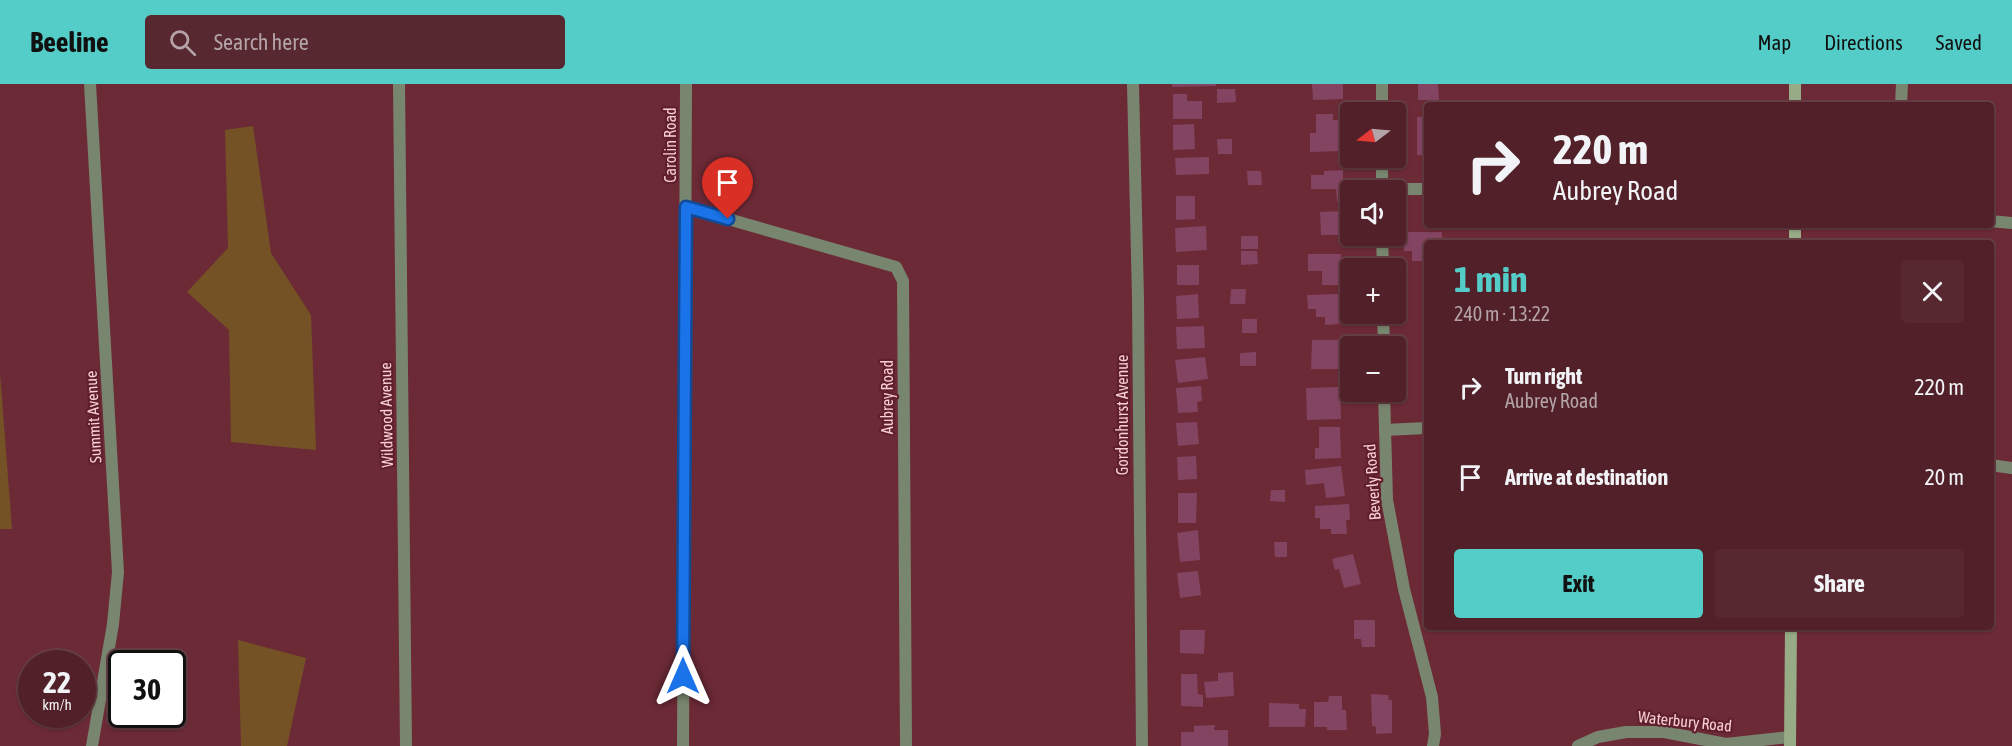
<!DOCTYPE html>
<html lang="en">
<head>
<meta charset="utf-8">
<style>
  body { margin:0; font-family:"Asap Condensed",sans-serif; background:#572830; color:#f1f3f6; height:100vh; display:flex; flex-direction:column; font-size:22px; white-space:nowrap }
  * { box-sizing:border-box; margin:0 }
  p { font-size:20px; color:#b4a3a8 }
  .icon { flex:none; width:33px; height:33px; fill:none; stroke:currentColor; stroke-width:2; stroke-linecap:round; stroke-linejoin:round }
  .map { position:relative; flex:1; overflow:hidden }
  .drawer { position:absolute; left:1424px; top:156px; width:570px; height:390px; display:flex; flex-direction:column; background:#512028; border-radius:6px; box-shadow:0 2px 4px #0004,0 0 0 2px #673e45 }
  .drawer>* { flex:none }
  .hud { position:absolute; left:1424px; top:18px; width:570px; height:126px; border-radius:6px; box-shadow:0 2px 4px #0004,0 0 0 2px #673e45; background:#512028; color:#f1f3f6; overflow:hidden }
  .needle { width:39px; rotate:254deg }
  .controls { position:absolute; left:1340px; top:18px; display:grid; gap:12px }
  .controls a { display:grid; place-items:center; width:66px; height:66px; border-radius:6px; background:#512028; box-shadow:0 2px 4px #0004,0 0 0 2px #673e45; font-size:30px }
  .speed { position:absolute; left:18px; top:566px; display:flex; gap:12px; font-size:30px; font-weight:700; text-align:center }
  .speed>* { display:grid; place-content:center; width:78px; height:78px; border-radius:50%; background:#512028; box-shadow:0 2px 4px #0004,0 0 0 2px #673e45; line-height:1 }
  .speed small { font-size:15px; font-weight:400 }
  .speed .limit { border:3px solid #111; border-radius:9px; background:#fff; color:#111 }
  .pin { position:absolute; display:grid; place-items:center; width:51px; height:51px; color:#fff; margin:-62px -26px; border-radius:50% 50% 50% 0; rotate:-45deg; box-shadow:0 0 6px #0007 }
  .pin .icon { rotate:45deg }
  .me { position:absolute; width:66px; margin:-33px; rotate:0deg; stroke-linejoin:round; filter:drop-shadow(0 0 4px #0008) }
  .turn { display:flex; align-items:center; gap:21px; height:126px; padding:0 30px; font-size:27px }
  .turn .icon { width:78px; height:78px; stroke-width:2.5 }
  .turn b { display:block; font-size:42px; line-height:51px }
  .round { display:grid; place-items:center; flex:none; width:63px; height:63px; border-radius:6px; background:#572830 }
  .summary { display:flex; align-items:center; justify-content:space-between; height:102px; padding:0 30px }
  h1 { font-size:36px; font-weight:700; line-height:45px; color:#54cdc8 }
  .action { display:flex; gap:12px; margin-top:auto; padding:12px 30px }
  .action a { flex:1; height:69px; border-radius:6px; background:#54cdc8; color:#111; font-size:24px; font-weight:700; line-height:69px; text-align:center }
  .action a+a { background:#572830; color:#f1f3f6 }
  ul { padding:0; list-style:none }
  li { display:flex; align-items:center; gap:18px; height:90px; padding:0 30px }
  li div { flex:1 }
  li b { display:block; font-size:22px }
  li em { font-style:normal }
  header { display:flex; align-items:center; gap:36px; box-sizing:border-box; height:84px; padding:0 30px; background:#54cdc8; color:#111 }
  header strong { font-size:28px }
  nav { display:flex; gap:33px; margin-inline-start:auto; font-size:21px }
  .search { width:420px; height:54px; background:#572830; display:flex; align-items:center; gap:15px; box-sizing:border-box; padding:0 21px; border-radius:6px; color:#b4a3a8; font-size:22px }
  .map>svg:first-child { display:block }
</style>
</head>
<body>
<header>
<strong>Beeline</strong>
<div class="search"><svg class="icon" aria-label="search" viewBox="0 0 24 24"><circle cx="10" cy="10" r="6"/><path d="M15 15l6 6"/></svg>Search here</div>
<nav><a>Map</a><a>Directions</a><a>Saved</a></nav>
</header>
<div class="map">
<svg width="2012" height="662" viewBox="0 0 2012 662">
  <rect width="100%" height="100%" fill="#6c2a36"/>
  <g fill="#745226">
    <polygon points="253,42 271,169 311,231 316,366 231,358 229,246 187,208 228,164 225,46"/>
    <polygon points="0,289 12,445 0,445"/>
    <polygon points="238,556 306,574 287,662 241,662"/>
  </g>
  <g fill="#834462">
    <polygon points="1172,0 1216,0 1216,2 1172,3"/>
    <polygon points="1312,0 1343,0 1343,15 1313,16"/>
    <polygon points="1418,0 1438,0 1439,16 1418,16"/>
    <polygon points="1217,5 1235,5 1236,18 1217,19"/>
    <polygon points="1173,10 1187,10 1187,17 1202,17 1202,35 1173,35"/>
    <polygon points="1316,30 1333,30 1333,36 1342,36 1342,67 1310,68 1310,49 1316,49"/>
    <rect x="1417" y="33" width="9" height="38"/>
    <polygon points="1194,40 1195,65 1173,66 1173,41"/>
    <polygon points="1217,55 1232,55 1232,70 1218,70"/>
    <polygon points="1209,73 1209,90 1176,91 1175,74"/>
    <polygon points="1343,86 1343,117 1337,118 1336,105 1311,105 1311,91 1324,91 1324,87"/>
    <polygon points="1247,87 1261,87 1262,101 1248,101"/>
    <polygon points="1176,112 1195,112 1195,135 1176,136"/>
    <polygon points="1346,127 1347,151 1321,151 1320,128"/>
    <polygon points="1206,142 1207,166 1176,168 1175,144"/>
    <polygon points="1404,148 1442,148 1442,159 1426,159 1426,177 1412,177 1412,167 1404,167"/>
    <rect x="1241" y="152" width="17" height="13"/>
    <polygon points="1241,167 1257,167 1258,180 1241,181"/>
    <polygon points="1308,170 1341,170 1341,201 1322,201 1322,187 1308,187"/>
    <rect x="1177" y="181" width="22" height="20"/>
    <polygon points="1231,205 1246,205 1245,220 1230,220"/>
    <polygon points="1198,210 1199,234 1177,235 1176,212"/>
    <polygon points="1338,210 1339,240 1325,241 1325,233 1316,233 1316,225 1308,225 1307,211"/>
    <rect x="1242" y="235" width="15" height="14"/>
    <polygon points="1204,242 1205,264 1177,265 1176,243"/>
    <polygon points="1312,256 1341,256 1341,285 1311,285"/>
    <polygon points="1256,268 1256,282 1240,282 1240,269"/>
    <polygon points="1205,273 1208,295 1178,299 1175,276"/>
    <polygon points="1201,302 1202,317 1197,318 1198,328 1178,329 1176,304"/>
    <polygon points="1340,303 1341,335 1307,336 1306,304"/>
    <polygon points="1197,338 1199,360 1178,362 1176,339"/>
    <polygon points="1319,343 1340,343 1341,374 1315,375 1315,364 1319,364"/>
    <polygon points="1196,372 1197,395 1178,396 1177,373"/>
    <polygon points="1341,382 1345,412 1326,414 1324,399 1306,401 1305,386"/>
    <polygon points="1271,406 1285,406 1285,418 1270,417"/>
    <polygon points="1178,409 1197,409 1196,439 1178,439"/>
    <polygon points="1349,420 1350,436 1346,436 1347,450 1331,450 1331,445 1320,445 1320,434 1315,434 1315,422"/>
    <polygon points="1198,446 1200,476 1180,478 1177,449"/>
    <polygon points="1274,458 1287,458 1287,473 1275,473"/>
    <polygon points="1353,470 1361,500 1344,504 1339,485 1335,486 1332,475"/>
    <polygon points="1198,487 1201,511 1180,514 1177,489"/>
    <polygon points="1354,536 1375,536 1375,563 1362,563 1361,555 1354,555"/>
    <polygon points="1180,546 1205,546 1204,570 1180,569"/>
    <polygon points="1233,588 1234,612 1206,614 1204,598 1218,597 1218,589"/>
    <polygon points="1181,590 1197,590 1198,610 1203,611 1203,623 1181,622"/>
    <polygon points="1371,610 1388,611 1389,616 1392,616 1392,649 1376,650 1376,643 1372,642"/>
    <polygon points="1329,612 1342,612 1342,626 1346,626 1347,646 1327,646 1327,643 1314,643 1314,618 1328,618"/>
    <polygon points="1269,619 1299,620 1299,625 1306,625 1305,643 1269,643"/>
    <polygon points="1215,641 1214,646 1228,646 1228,662 1181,662 1181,648 1194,648 1194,642"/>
  </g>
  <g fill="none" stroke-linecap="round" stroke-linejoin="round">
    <g stroke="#79866f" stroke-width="12">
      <polyline points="90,0 118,488 113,540 92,662"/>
      <polyline points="399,0 406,662"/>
      <polyline points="1133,0 1138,215 1142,662"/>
      <polyline points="1382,0 1382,28"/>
      <polyline points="1901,21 1902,0"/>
      <polyline points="1382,74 1382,106"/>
      <polyline points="1382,105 1426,105"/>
      <polyline points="686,123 896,183 903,197 906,662"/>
      <polyline points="1990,137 2012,139"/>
      <polyline points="1382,152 1383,184"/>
      <polyline points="1383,230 1384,262"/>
      <polyline points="1384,308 1387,416 1404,505 1432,613 1435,650 1433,662"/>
      <polyline points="1385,346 1426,344"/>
      <polyline points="1990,381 2012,384"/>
      <polyline points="683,662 686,0"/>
      <polyline points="1578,662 1598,653 1626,648 1664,648 1726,660 1789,653"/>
    </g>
    <g stroke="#97ab86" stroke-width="12">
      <polyline points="1795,21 1795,0"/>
      <polyline points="1795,159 1795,141"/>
      <polyline points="1790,662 1791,543"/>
    </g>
  </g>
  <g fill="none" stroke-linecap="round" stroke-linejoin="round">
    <defs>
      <polyline id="route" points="683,592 686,123 728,135"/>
    </defs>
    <use href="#route" stroke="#114b97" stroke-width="15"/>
    <use href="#route" stroke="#1a73e8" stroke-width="10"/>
  </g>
  <g text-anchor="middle" stroke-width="4.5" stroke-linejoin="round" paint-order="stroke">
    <g font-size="16" fill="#f9cfd4" stroke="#601f2c">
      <text transform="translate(670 61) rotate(-90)" y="6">Carolin Road</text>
      <text transform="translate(887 313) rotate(-90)" y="6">Aubrey Road</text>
      <text transform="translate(386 331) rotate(-91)" y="6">Wildwood Avenue</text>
      <text transform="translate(1122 331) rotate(-90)" y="6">Gordonhurst Avenue</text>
      <text transform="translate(93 333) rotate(-93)" y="6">Summit Avenue</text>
      <text transform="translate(1372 398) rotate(-94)" y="6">Beverly Road</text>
      <text transform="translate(1685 637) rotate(6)" y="6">Waterbury Road</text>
    </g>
  </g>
</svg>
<div class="controls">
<a><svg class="needle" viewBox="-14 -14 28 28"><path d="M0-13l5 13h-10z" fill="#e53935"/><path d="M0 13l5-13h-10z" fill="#b4a3a8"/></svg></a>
<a><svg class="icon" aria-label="sound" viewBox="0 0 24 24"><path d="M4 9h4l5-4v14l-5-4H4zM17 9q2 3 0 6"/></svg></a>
<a>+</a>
<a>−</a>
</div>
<div class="speed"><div>22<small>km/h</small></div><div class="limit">30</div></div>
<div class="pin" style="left:728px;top:135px;background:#d93025"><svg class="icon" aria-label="arrive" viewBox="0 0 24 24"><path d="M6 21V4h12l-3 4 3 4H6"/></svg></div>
<svg class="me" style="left:683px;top:592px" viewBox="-20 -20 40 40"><path d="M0-17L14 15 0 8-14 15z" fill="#1a73e8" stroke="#fff" stroke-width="4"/></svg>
<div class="hud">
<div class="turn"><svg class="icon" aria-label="right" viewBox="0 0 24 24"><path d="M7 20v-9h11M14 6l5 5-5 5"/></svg><div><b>220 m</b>Aubrey Road</div></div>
</div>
<section class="drawer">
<div class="summary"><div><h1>1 min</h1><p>240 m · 13:22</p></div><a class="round"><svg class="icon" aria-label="close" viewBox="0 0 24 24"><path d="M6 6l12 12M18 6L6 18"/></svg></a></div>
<ul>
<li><svg class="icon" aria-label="right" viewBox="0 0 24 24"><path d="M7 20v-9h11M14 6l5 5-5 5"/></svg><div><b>Turn right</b><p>Aubrey Road</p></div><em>220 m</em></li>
<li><svg class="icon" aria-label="arrive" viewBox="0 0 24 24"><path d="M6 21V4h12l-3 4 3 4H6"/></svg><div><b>Arrive at destination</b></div><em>20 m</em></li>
</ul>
<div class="action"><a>Exit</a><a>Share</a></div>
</section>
</div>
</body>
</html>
